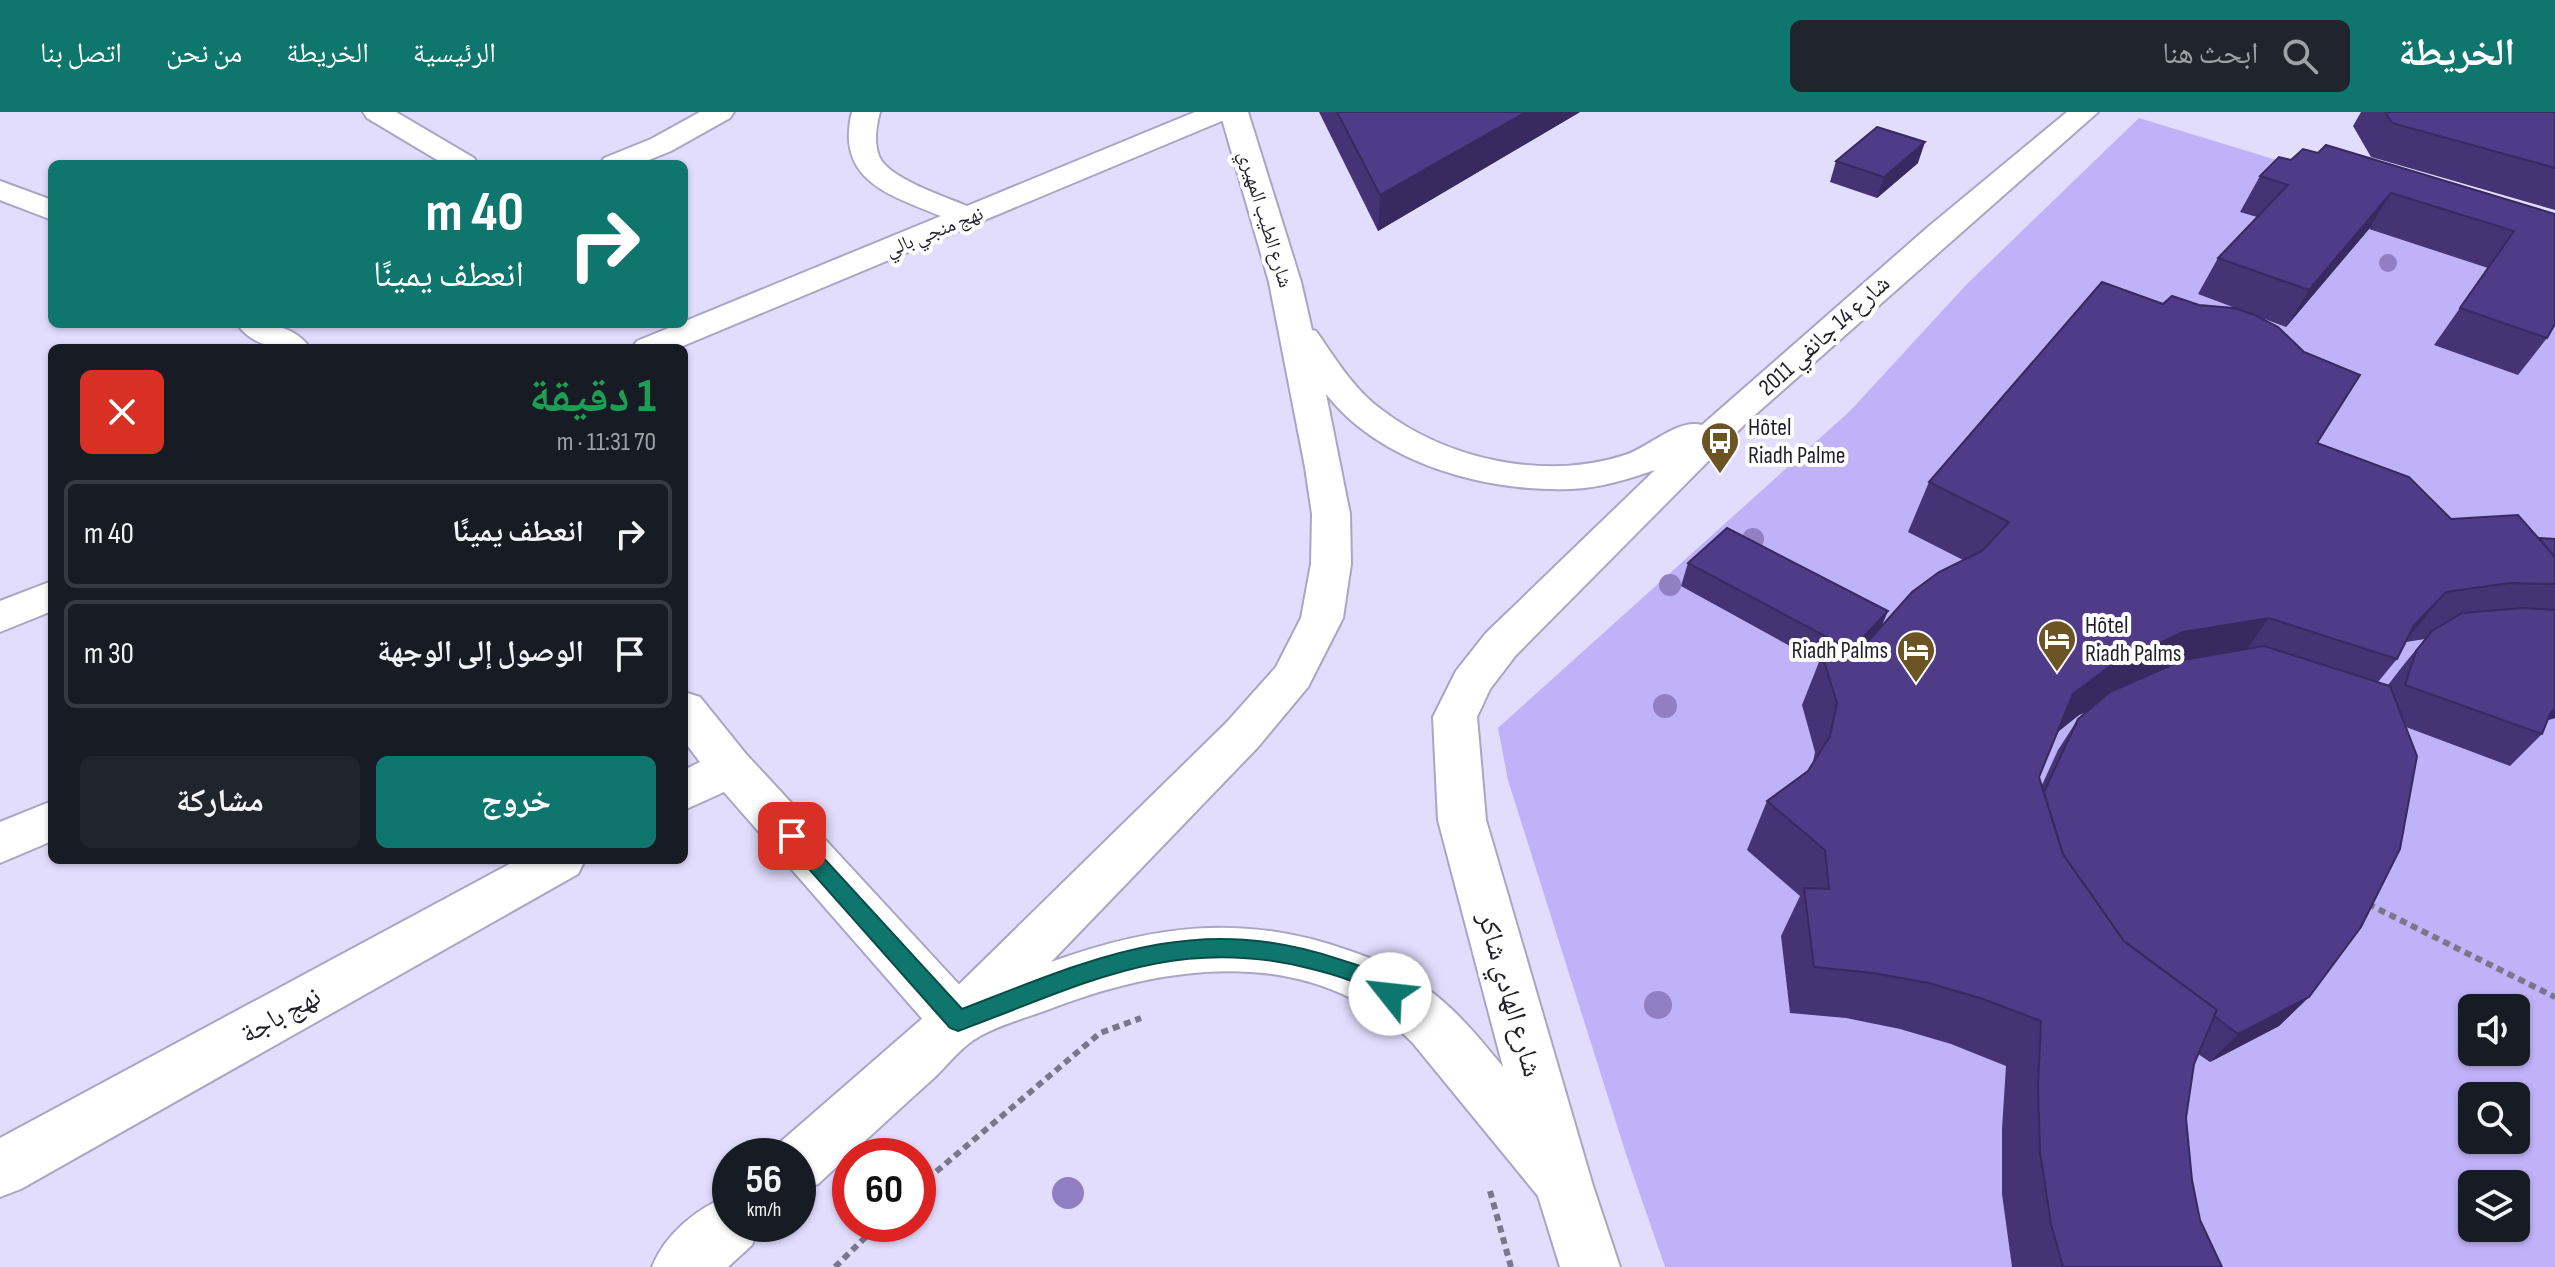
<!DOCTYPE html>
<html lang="ar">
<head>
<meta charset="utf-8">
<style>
  body { margin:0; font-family:"Sofia Sans Condensed","Noto Naskh Arabic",sans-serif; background:#20242c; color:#f1f3f6; direction:rtl; height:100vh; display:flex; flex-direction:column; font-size:30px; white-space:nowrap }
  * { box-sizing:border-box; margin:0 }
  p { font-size:26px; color:#9ea1a6 }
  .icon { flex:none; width:44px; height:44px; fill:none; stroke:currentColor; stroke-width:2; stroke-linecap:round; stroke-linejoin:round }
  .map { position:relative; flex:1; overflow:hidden; direction:ltr }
  .sheet { position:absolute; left:48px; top:232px; width:640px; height:520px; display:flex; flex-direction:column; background:#171b24; border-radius:12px; box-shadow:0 2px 6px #0004; direction:rtl }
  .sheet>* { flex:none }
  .top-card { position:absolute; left:48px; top:48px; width:640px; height:168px; border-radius:12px; box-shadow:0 2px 6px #0004; direction:rtl; background:#0f766e; color:#fff; overflow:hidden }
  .controls { position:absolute; left:2458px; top:882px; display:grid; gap:16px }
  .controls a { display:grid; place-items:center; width:72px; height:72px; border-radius:12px; background:#171b24; box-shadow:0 2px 6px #0004; font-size:40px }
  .speed { position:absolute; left:712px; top:1026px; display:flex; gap:16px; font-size:40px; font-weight:700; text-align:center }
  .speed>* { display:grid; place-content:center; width:104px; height:104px; border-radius:50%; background:#171b24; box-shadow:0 2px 6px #0004; line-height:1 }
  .speed small { font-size:20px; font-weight:400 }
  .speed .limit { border:12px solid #d22; background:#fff; color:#111 }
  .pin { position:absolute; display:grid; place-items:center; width:68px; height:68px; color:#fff; margin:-34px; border-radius:16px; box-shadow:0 4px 12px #0006 }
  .me { position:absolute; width:88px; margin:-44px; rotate:299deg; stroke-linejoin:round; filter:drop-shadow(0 0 6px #0008) }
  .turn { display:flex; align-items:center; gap:28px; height:168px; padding:0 32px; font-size:36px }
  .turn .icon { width:104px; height:104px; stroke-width:2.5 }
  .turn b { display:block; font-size:56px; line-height:68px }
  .round { display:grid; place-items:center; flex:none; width:84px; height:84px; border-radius:12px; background:#20242c }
  .overview { display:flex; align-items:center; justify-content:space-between; height:136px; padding:0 32px }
  h1 { font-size:48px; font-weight:700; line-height:60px; color:#1e9e55 }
  .action { display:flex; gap:16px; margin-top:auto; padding:16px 32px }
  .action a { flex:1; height:92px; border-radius:12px; background:#0f766e; color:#fff; font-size:32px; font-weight:700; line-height:92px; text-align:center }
  .action a+a { background:#20242c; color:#f1f3f6 }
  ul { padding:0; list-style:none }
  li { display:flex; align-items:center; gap:24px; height:108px; margin:0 16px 12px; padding:0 16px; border:4px solid #363941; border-radius:12px }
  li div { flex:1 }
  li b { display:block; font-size:30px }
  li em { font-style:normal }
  header { display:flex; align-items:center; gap:48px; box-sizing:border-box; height:112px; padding:0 40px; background:#0f766e; color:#fff }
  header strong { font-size:38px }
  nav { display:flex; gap:44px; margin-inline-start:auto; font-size:28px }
  .search { width:560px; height:72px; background:#20242c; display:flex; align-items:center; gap:20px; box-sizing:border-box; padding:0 28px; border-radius:12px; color:#9ea1a6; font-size:30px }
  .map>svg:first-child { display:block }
</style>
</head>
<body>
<header>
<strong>الخريطة</strong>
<div class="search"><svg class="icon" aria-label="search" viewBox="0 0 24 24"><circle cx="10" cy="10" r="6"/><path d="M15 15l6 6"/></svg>ابحث هنا</div>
<nav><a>الرئيسية</a><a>الخريطة</a><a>من نحن</a><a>اتصل بنا</a></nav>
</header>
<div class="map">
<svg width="2555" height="1155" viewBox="0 0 2555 1155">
  <rect width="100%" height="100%" fill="#e2ddfd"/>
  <path fill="#bfb2f8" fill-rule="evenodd" d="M2139 6 2555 133V1155H1665L1626 1042 1508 668 1498 616 1850 299 1967 172ZM2472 896H2516V940H2472ZM2472 984H2516V1028H2472ZM2472 1072H2516V1116H2472Z"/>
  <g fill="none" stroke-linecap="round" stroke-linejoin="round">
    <defs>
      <g id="street">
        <polygon points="363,0 396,0 474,46 478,52 444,52 367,6"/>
        <polygon points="700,0 734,0 730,6 671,39 639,52 600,52 604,46 651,27"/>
        <path d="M852 0H880C876 14 874 31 879 44 887 66 946 85 967 94L1195 0H1233L1229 6 678 236H632L637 229 941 104C889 83 835 68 852 0Z"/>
        <polygon points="0,69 52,88 52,108 0,88"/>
        <path d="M237 212C265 212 292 211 310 236 282 236 256 238 237 212Z"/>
        <polygon points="52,469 52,499 0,520 0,489"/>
        <polygon points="684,580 700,585 746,642 977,892 985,909 977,926 958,933 939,926 724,680 684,698 684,658 700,650 684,629"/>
        <polygon points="52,689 52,729 0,751 0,710"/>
        <polygon points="517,748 585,748 578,762 21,1077 0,1085 0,1026"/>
      </g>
      <g id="primary">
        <path d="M1220 0H1248L1301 170 1312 218 1316 219C1335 246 1354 278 1382 298 1448 348 1545 369 1625 343 1648 336 1678 306 1702 313L1928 115 2067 0H2098L1748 309 1516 543 1490 577 1477 605 1486 708 1593 1074 1620 1155H1560L1538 1084 1412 930C1311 831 1167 851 1047 898 1025 906 1000 913 980 924 963 933 948 952 935 965 896 1000 857 1036 818 1072L798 1080V1044H772L778 1032 939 892 1226 611 1276 555 1301 506 1311 452 1312 402 1305 355 1269 170ZM1326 282C1381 352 1485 380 1571 377 1600 376 1628 367 1655 358L1486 521 1456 559 1433 605 1438 708 1503 955C1480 927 1456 897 1426 876 1403 859 1377 848 1350 839 1245 801 1153 813 1051 850L1258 635 1308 575 1343 506 1351 452 1350 402Z"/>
        <path d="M730 1083V1112H761L752 1133 728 1155H652C665 1122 697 1096 730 1083Z"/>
      </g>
    </defs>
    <use href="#street" stroke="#aaa5c3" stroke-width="4"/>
    <use href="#primary" stroke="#aaa5c3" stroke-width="4"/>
    <g stroke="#7a778b" stroke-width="6" stroke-dasharray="7 5" stroke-linecap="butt">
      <polyline points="2368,792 2555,885"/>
      <polyline points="918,1075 1100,921 1141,906"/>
      <polyline points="1490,1079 1511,1155"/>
      <polyline points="835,1155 879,1112"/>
    </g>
    <use href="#street" fill="#fff" fill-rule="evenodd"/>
    <use href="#primary" fill="#fff" fill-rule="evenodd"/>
  </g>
  <g fill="#917ec3">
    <circle cx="2388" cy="151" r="9"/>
    <circle cx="1753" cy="427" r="11"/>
    <circle cx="1670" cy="473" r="11"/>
    <circle cx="1665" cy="594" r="12"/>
    <circle cx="1658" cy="893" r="14"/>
    <circle cx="1068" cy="1081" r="16"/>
  </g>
  <g fill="#453376" fill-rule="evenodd">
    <polygon points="1319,0 1580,0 1378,119"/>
    <polygon points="2361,0 2555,0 2555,98 2371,45 2353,14"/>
    <polygon points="2318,41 2555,102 2547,226 2518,263 2434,233 2488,156 2369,117 2286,215 2198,182 2218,146 2257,105 2240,100 2260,64 2291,48"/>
    <polygon points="1836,49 1918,51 1877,86 1830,70"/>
    <path d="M2317 331 2451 407 2539 426 2555 427V606L2547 608 2542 622 2510 654 2406 615 2309 885 2279 914 2210 950 2198 942 2194 952 2186 1006 2192 1068 2200 1108 2222 1155H2012L2002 1082V1017L2006 954 1951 932 1900 917 1846 906 1790 901 1781 824 1800 784 1747 738 1767 689 1808 659 1813 650 1815 640 1802 593 1819 550 1681 474 1688 451 1882 514 1963 448 1908 420 1929 370ZM2425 527 2405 551 2388 573 2378 570 2397 547 2406 530ZM2086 600 2078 607 2058 638 2042 673 2039 665 2058 620 2079 603Z"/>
  </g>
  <g fill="#382960">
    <polygon points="1526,0 1580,0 1378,119 1380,83"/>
    <polygon points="1925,30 1918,51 1877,86 1884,65"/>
    <polygon points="2391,81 2369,117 2286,215 2309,178"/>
    <polygon points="2446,480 2405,530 2414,513"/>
    <polygon points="1888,499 1878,523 1841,561 1851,538"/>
    <polygon points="2269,506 2234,556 2150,570 2079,603 2043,631 2073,582 2110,554 2183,520"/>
    <polygon points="2555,594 2555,606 2539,611"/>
    <polygon points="2309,885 2279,914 2210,950 2238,922"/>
  </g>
  <g fill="#503b89" stroke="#382960" stroke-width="2">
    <polygon points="1337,0 1526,0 1380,83"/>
    <polygon points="2385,0 2555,0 2555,56 2392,11"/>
    <polygon points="1877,15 1925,30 1884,65 1836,49"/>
    <polygon points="2326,33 2555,102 2555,212 2547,226 2460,196 2514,119 2391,81 2309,178 2218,146 2288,73 2260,64 2279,45 2291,48 2303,37 2318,41"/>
    <polygon points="2102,170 2163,192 2172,184 2199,193 2234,196 2255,203 2278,215 2304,240 2360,263 2317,331 2409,365 2451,407 2518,403 2555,445 2555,472 2510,471 2446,480 2414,513 2397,547 2269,506 2183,520 2110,554 2073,582 2039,665 2063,742 2124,829 2217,898 2194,952 2186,1006 2192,1068 2200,1108 2222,1155 2063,1155 2051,1112 2040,1040 2038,974 2041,909 1983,887 1929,871 1873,861 1814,855 1804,776 1829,777 1825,738 1767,689 1808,659 1830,624 1837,591 1822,543 1857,542 1912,480 1939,460 1982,439 2009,410 1929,370"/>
    <polygon points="1727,416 1888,499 1851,538 1688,451"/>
    <polygon points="2539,426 2555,427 2555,445"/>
    <polygon points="2522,496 2555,498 2555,596 2550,602 2542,622 2405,573 2416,539 2432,519 2462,501"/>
    <polygon points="2264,534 2390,574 2417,644 2400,737 2361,815 2309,885 2238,922 2214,904 2217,898 2124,829 2063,742 2044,680 2078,607 2110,580 2183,548"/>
  </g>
  <path fill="#0f766e" stroke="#0a4d48" stroke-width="2" d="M792 716 799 719 962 897C1094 846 1195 799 1338 847 1359 854 1390 860 1401 882L1397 889 1390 891C1380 888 1373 881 1364 875 1350 867 1328 861 1312 857 1174 821 1083 873 958 919L950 916 785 730 782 724 785 719Z"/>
  <defs>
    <symbol id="bus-pin" viewBox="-11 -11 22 30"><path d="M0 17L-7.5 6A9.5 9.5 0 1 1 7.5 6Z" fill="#6c5425" stroke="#fff"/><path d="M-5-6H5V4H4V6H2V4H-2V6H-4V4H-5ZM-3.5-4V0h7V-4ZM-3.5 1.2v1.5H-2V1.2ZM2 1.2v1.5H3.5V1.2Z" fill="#fff"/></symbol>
    <symbol id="hotel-pin" viewBox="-11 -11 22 30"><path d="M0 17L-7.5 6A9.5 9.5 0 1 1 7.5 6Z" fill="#6c5425" stroke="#fff"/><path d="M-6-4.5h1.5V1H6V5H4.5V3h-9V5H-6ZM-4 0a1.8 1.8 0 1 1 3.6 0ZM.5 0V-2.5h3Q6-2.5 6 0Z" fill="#fff"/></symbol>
  </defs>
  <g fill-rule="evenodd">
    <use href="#bus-pin" x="1698" y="307" width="44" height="60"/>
    <use href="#hotel-pin" x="2035" y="505" width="44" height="60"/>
    <use href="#hotel-pin" x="1894" y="516" width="44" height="60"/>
  </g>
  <g text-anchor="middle" stroke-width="8" stroke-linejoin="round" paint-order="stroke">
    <g font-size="20" fill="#211f2a" stroke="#fff">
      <text transform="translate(1266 107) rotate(73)" y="7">شارع الطيب المهيري</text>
      <text transform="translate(934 119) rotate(-22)" y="7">نهج منجي بالي</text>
    </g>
    <g font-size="24" fill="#211f2a" stroke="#fff">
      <text transform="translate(1824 223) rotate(-42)" y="8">شارع 14 جانفي 2011</text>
    </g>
    <g font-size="24" fill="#211f2a" stroke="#fff" text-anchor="start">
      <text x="1748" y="323">Hôtel<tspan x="1748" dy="28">Riadh Palme</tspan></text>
      <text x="2085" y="521">Hôtel<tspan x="2085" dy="28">Riadh Palms</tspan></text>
      <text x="1888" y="546" text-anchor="end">Riadh Palms</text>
    </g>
    <g font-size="28" fill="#211f2a" stroke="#fff">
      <text transform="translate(1511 882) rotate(74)" y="10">شارع الهادي شاكر</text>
      <text transform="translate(280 902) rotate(-29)" y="10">نهج باجة</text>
    </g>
  </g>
</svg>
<div class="controls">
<a><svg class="icon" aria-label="sound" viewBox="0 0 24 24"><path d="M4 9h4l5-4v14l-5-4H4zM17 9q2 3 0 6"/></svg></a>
<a><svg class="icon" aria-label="search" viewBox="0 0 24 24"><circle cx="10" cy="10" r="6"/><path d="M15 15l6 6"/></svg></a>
<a><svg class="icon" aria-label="layers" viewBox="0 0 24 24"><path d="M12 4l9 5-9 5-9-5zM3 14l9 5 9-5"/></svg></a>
</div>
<div class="speed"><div>56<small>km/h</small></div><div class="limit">60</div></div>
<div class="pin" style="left:792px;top:724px;background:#d93025"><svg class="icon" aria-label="arrive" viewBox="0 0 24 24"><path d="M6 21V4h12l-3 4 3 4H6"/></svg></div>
<svg class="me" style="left:1390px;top:882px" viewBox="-20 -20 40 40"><circle r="19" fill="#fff"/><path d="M0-13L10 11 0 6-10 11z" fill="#0f766e"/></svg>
<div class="top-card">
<div class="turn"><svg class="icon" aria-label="right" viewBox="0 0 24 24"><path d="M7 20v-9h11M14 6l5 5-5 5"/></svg><div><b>40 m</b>انعطف يمينًا</div></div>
</div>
<section class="sheet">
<div class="overview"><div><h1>1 دقيقة</h1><p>70 m · 11:31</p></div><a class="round" style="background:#d93025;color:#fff"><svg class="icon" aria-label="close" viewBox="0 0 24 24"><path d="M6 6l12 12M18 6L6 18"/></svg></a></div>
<ul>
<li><svg class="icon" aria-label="right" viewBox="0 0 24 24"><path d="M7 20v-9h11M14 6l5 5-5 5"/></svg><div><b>انعطف يمينًا</b></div><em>40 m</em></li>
<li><svg class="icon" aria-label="arrive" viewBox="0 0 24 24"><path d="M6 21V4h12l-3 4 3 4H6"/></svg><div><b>الوصول إلى الوجهة</b></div><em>30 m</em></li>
</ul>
<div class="action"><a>خروج</a><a>مشاركة</a></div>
</section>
</div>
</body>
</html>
